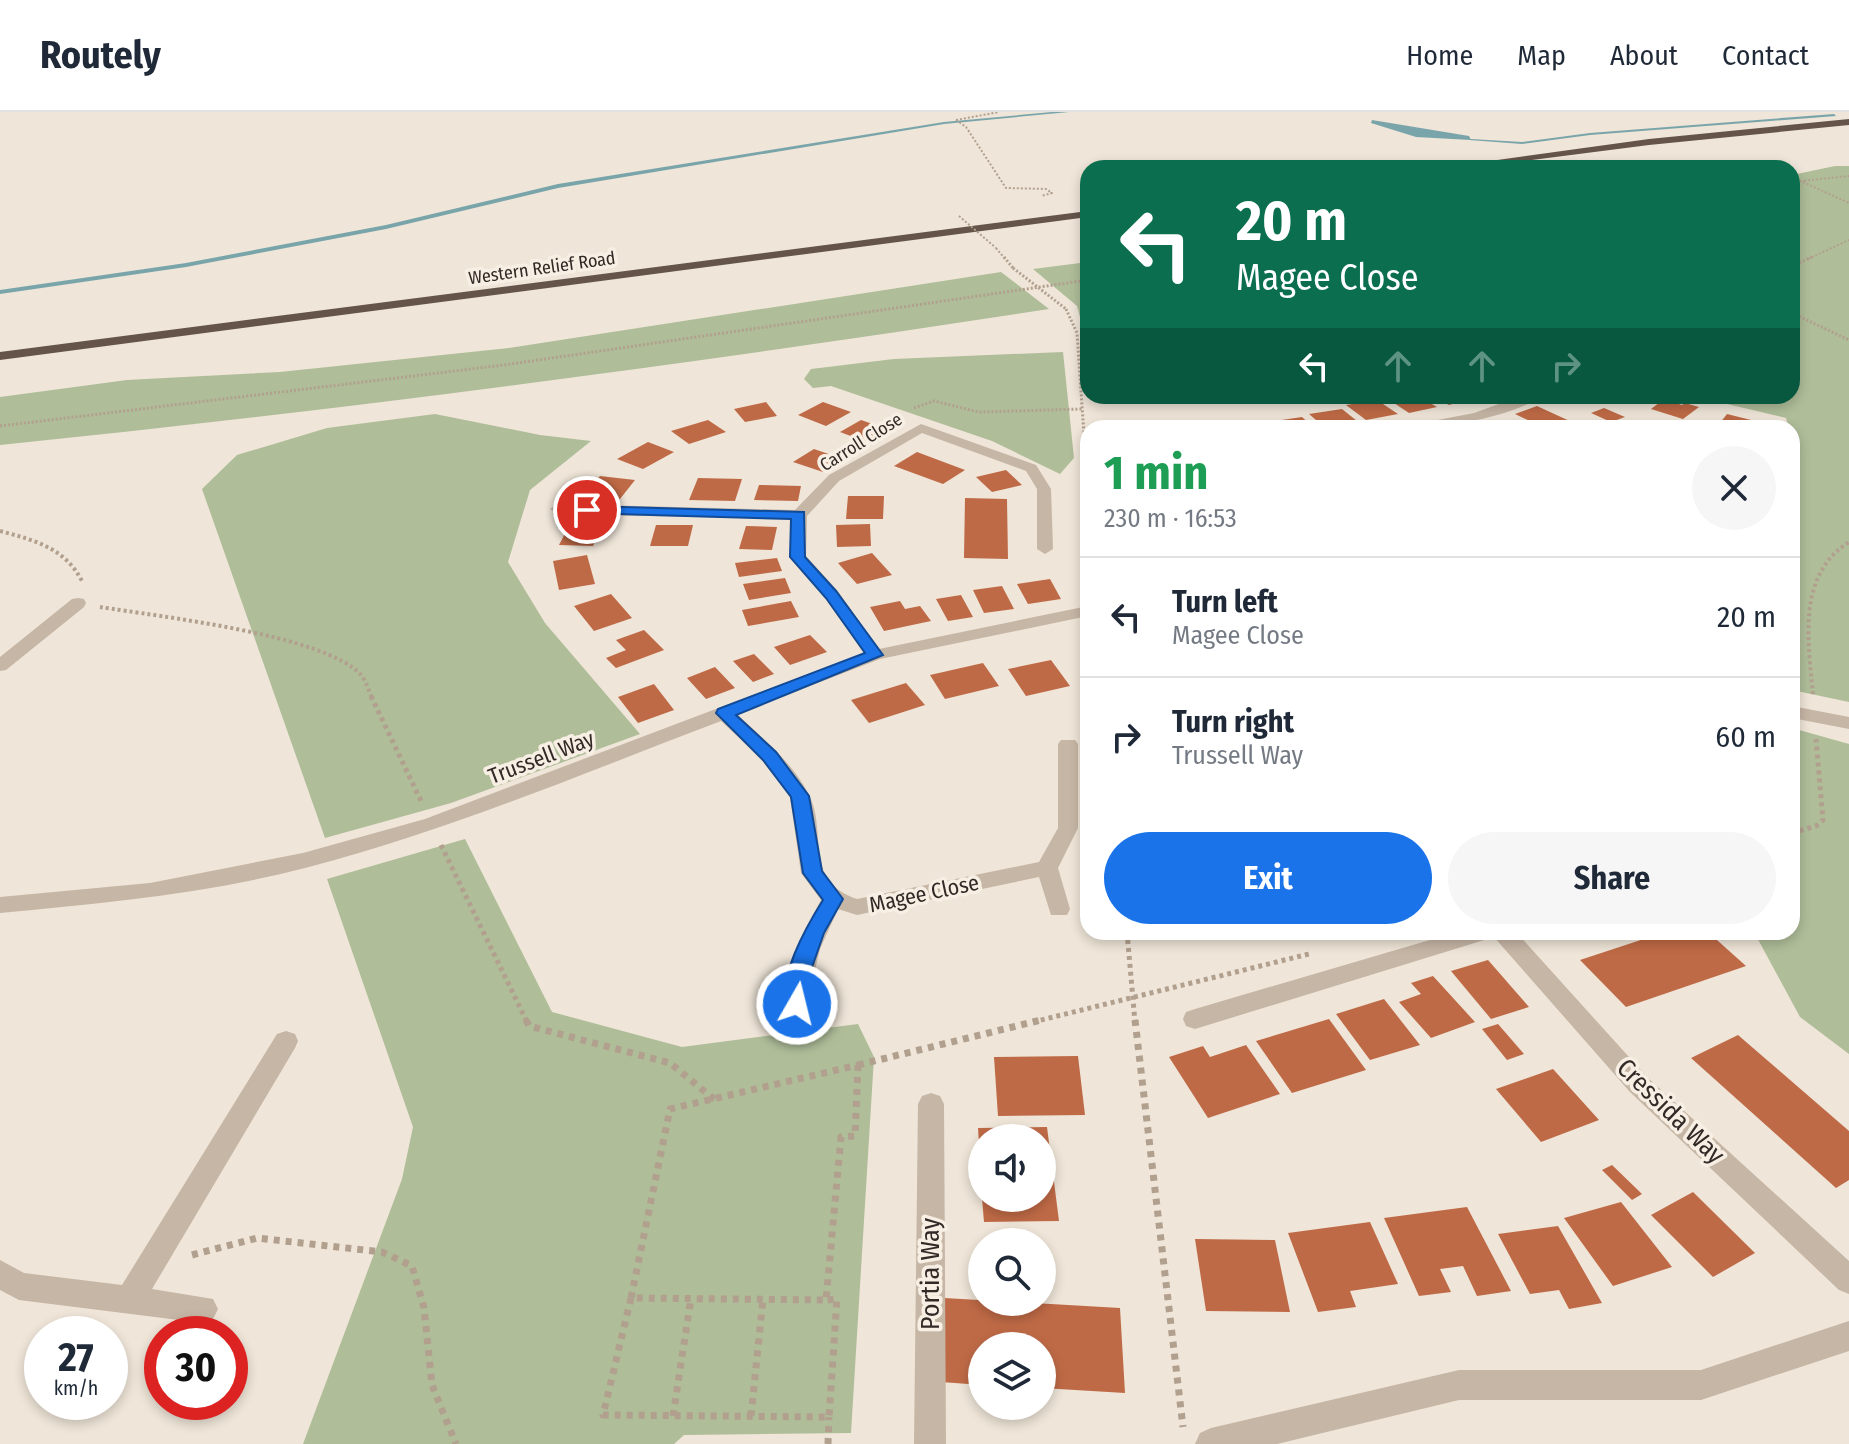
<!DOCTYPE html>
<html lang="en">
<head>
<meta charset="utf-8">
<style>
  body { margin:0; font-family:"Fira Sans Condensed",sans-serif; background:#f6f6f7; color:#1f2937; height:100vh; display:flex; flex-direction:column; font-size:30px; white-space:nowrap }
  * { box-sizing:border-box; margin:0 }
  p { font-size:26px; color:#747a83 }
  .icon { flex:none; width:44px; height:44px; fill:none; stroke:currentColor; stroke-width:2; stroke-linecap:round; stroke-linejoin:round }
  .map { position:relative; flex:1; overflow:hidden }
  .details { position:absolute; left:1080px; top:308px; width:720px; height:520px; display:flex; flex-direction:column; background:#fff; border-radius:24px; box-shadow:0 4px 12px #0003 }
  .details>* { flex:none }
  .banner { position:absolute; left:1080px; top:48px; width:720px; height:244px; border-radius:24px; box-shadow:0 4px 12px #0003; background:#0b6e4f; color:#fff; overflow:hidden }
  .buttons { position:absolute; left:968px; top:1012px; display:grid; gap:16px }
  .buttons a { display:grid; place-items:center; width:88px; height:88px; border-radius:50%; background:#fff; box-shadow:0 4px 12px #0003; font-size:40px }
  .speed { position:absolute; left:24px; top:1204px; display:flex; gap:16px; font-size:40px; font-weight:700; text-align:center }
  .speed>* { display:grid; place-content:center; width:104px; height:104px; border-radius:50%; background:#fff; box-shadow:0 4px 12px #0003; line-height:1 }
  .speed small { font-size:20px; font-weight:400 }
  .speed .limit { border:12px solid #d22; background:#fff; color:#111 }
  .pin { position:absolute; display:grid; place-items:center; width:68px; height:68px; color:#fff; margin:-34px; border:4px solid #fff; border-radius:50%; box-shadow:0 2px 8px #0007 }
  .me { position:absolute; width:88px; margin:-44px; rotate:8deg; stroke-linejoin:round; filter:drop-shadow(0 0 6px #0008) }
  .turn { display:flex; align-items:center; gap:28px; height:168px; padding:0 24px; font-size:36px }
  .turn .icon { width:104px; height:104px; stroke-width:2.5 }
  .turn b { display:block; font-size:56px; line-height:68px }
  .lanes { display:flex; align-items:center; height:76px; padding:0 24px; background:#0003; justify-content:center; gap:40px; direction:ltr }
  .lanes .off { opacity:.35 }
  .round { display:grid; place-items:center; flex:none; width:84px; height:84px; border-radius:42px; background:#f6f6f7 }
  .overview { display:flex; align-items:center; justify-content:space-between; height:136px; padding:0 24px }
  h1 { font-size:48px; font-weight:700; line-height:60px; color:#1e9e55 }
  .button { display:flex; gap:16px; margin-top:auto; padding:16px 24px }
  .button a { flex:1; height:92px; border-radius:48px; background:#1a73e8; color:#fff; font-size:32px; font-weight:700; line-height:92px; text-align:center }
  .button a+a { background:#f6f6f7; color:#1f2937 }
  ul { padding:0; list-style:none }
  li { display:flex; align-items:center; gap:24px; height:120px; padding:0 24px; border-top:2px solid #e0e1e3 }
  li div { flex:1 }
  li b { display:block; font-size:30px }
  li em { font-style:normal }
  header { display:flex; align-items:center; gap:48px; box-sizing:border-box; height:112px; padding:0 40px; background:#fff; border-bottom:2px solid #e0e1e3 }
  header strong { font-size:38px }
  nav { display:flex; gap:44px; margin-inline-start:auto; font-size:28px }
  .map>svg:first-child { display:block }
</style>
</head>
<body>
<header>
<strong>Routely</strong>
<nav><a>Home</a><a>Map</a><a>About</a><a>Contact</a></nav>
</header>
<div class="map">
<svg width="1849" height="1332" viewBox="0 0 1849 1332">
  <rect width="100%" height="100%" fill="#efe5d8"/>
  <g fill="#afbd99">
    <polygon points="1835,54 1849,54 1849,590 1792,578 1792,316 1789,316 1786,306 1693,284 1792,284 1792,63"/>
    <polygon points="1088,150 1088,234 1077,194 1033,157"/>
    <path d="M1001 160 1049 197C700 251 351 297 0 333V285L127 268 280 260 509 236Z"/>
    <polygon points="1063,240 1074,346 1060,362 992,329 831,274 813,276 804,267 811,257 894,247"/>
    <polygon points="435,302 540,323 591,329 530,378 508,450 545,511 640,622 451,691 325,726 202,377 237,343 327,316"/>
    <polygon points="1792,616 1849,632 1849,942 1800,905 1754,820 1792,820"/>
    <polygon points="465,727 552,900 682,935 858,912 874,945 851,1321 684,1323 674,1332 303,1332 402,1067 413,1015 327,767"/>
  </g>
  <polygon fill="#79a5aa" points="1372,8 1469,24 1471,28 1416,25 1371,11"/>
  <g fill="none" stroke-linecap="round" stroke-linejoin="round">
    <g fill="#79a5aa" fill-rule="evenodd">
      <polygon points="1052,0 1069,0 944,12 558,76 386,117 186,155 0,182 0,178 186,151 386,113 558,72 944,10"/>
      <polygon points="1834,2 1836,4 1590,23 1522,32 1469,28 1471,27 1522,30 1590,21"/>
    </g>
  </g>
  <g fill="#bf6a46">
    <polygon points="1403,284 1418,284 1437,295 1409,301 1388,287"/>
    <polygon points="1431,284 1466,284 1471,287 1449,293"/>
    <polygon points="1664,287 1682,293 1685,291 1699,295 1683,307 1651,297"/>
    <polygon points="1377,288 1398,302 1366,308 1346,293"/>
    <polygon points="766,290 777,304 745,310 734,297"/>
    <polygon points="823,290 851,300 826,314 798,303"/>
    <polygon points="1537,294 1574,311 1559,316 1545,316 1515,302"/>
    <polygon points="1604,296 1625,305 1611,310 1591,301"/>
    <polygon points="1342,297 1357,309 1323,314 1309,302"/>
    <polygon points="1727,302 1767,312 1764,316 1739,316 1720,311"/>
    <polygon points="1302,305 1314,316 1275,316 1269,310"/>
    <polygon points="708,308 726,320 689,332 671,319"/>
    <polygon points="861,308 893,319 872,332 840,320"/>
    <polygon points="648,330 674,340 643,357 617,347"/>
    <polygon points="814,337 843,347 823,360 793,350"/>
    <polygon points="917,340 965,358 943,372 894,354"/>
    <polygon points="1006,358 1022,373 992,380 976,365"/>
    <polygon points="600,364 635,368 620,387 584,383"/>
    <polygon points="698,366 742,367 735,389 689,388"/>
    <polygon points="759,373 801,374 798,389 754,388"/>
    <polygon points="848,384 884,384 883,407 846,407"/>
    <polygon points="965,386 1007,387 1008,447 964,446"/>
    <polygon points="571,410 604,411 593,434 559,433"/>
    <polygon points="870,412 871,434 837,435 836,413"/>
    <polygon points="656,413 693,413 688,434 650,434"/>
    <polygon points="746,414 777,415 772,438 739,437"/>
    <polygon points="872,441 892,463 857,472 838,451"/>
    <polygon points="587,443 595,472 559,478 553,449"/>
    <polygon points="777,446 782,459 739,465 735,451"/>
    <polygon points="785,466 791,481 749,488 743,472"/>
    <polygon points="1050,467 1061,487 1028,492 1017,472"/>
    <polygon points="1002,474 1014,497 984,501 973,478"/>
    <polygon points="611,482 632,506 594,519 574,494"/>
    <polygon points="961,483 973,505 948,509 936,487"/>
    <polygon points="791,489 799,505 748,514 742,498"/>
    <polygon points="900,489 905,497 920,494 931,509 884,519 870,495"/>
    <polygon points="644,518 664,538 616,556 606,546 626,538 616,528"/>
    <polygon points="810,523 827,540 790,553 774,535"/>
    <polygon points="754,542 774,562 753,570 733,549"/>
    <polygon points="1051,548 1070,574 1026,584 1008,557"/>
    <polygon points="983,551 999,574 945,587 930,563"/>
    <polygon points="715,555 735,576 706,587 687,566"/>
    <polygon points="906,571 925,593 869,611 851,588"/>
    <polygon points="654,572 674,598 638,611 618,585"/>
    <polygon points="1665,820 1708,820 1746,854 1626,895 1580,848"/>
    <polygon points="1488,848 1529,895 1491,907 1451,859"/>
    <polygon points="1433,864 1475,910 1431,926 1399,890 1421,882 1411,871"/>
    <polygon points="1384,887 1420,933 1370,948 1336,902"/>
    <polygon points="1329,907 1366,958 1292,981 1256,929"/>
    <polygon points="1498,912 1524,942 1507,948 1482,917"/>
    <polygon points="1738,923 1849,1019 1849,1068 1836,1076 1691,946"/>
    <polygon points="1246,933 1280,982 1208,1006 1169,945 1203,934 1210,945"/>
    <polygon points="1078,944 1085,1003 998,1004 994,945"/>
    <polygon points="1553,957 1599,1008 1541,1030 1496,977"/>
    <polygon points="1047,1015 1059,1109 984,1110 982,1086 1042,1086 1042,1026 982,1026 980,1047 978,1016"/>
    <polygon points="1612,1053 1642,1082 1632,1088 1602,1058"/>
    <polygon points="1693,1080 1755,1141 1713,1165 1651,1103"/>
    <polygon points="1621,1090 1672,1155 1613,1174 1564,1106"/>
    <polygon points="1467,1095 1511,1179 1477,1184 1463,1154 1440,1157 1451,1180 1419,1184 1384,1106"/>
    <polygon points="1370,1110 1398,1172 1350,1179 1356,1195 1318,1200 1288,1121"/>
    <polygon points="1558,1114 1602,1191 1569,1197 1559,1178 1530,1182 1498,1122"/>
    <polygon points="1195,1127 1275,1128 1290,1200 1206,1199"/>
    <polygon points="944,1186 1120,1196 1125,1281 1042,1276 1042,1234 982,1234 982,1273 941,1270"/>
  </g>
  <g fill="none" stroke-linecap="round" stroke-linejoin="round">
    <g stroke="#b2a08f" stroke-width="2" stroke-dasharray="2 2" stroke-linecap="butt">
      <polyline points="956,8 966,15 1006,76 1046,77 1052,81 1041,84"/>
      <polyline points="956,8 999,0"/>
      <polyline points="1792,70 1849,64"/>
      <polyline points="1803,70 1849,91"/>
      <polyline points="996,136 1005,147"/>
      <polyline points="1808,147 1849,128"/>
    </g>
    <g stroke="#b2a08f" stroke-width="3" stroke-dasharray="2 2" stroke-linecap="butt">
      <polyline points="1004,145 1013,156"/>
      <polyline points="1792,154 1812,145"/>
      <polyline points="1066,197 1077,221 1085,337"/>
      <polyline points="1792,201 1849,228"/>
      <polyline points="914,296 934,289 979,300 1082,297"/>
      <polyline points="0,314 504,253 1088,168"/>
    </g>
    <g stroke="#b2a08f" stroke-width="4" stroke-dasharray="3 3" stroke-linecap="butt">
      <polyline points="1085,335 1088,380"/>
      <path d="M0 419C34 428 65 436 82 469"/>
      <path d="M100 495C156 504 326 523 361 563 366 569 369 579 372 586"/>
      <path d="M1813 582C1808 528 1797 463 1849 430"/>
    </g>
    <g stroke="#b2a08f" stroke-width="5" stroke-dasharray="4 4" stroke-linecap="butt">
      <polyline points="371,584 422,691"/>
      <polyline points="1792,721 1816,714 1823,708 1816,627"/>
      <polyline points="441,733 527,910"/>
      <polyline points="1127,820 1135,910"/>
      <polyline points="1033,910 1309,842"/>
    </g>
    <g stroke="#b2a08f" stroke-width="7" stroke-dasharray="6 6" stroke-linecap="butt">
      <polyline points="526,908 529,914 670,951 715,988"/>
      <polyline points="1135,908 1183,1315"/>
      <polygon points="858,953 855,1024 841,1025 826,1188 631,1186 670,997"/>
      <polyline points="858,953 1041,908"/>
      <polyline points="192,1143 257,1126 382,1140 412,1154 424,1196 432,1273 456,1332"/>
      <polyline points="631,1186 603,1303 829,1305 837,1187 827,1188"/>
      <polyline points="673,1304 691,1186"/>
      <polyline points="751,1304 763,1187"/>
      <polyline points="828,1332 829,1305"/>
    </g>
    <g fill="#c6b6a5" fill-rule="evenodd">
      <path d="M1521 284H1541C1514 305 1444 316 1410 316L1417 312 1474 301Z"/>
      <path d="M921 312 1036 353 1051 377 1053 437 1045 442 1037 437V377L1026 359 922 321 839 369 807 404 806 444 837 478 879 537 1088 494V504L880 547 737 602C762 626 792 650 808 681 829 719 801 768 857 787L1039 750 1058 716V632L1061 628H1075L1078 632V716L1058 756 1070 797 1067 803H1051L1039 765 857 803 838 797 820 837 805 899 797 901 789 899C775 872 808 812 821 788L801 761 790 685 763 648 721 609C584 661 448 719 305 756 205 782 102 791 0 801V785L150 771 303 741 425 707 864 541 825 486 790 445 791 407 558 402 550 397 558 392 795 398 829 363Z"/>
      <polygon points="78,486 84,487 86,491 84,495 6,558 0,559 0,545 72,487"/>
      <polygon points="1792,594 1849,605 1849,617 1792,606"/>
      <polygon points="1457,820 1516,820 1648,966 1849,1149 1849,1182 1839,1178 1630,980 1494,825 1195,917 1186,914 1183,907 1186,900 1195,897"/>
      <polygon points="286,919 295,922 298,929 295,936 152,1177 213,1187 218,1197 213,1207 203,1211 19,1188 0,1178 0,1148 24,1161 122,1173 277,922"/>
      <polygon points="931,981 940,984 944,992 946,1332 914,1332 918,992 922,984"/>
      <polygon points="1849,1209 1849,1239 1701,1288 1459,1288 1277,1332 1195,1332 1200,1321 1211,1316 1459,1258 1701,1258"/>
    </g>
    <g fill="#64544a" fill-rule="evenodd">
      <polygon points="1849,7 1849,13 1649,33 1469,56 1440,56 1649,27"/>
      <polygon points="1088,99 1088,105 0,248 0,240"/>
    </g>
    <polyline stroke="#b2a08f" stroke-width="2" stroke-dasharray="2 2" stroke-linecap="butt" points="959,104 996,136"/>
    <polyline stroke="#b2a08f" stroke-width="3" stroke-dasharray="2 2" stroke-linecap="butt" points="1013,156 1066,197"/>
  </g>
  <path fill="#1a73e8" stroke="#114b97" stroke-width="2" d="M587 394 804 400 805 445 836 479 883 543 736 603 776 640 809 684 822 759 843 787 824 821 809 864 805 898 797 901 789 898C774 870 808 812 823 788L803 761 791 685 763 648 716 601 718 597 865 541 826 486 790 445 791 407 582 401 580 398Z"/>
  <g text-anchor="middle" stroke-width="7" stroke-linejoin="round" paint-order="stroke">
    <g font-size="18" fill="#322a26" stroke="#f7efe4">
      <text transform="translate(542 156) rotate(-8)" y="6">Western Relief Road</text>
      <text transform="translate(861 330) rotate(-32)" y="6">Carroll Close</text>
    </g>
    <g font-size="22" fill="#322a26" stroke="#f7efe4">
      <text transform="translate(541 645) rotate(-21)" y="8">Trussell Way</text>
      <text transform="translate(924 781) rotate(-12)" y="8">Magee Close</text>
    </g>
    <g font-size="26" fill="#322a26" stroke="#f7efe4">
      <text transform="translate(1671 999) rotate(44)" y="9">Cressida Way</text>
      <text transform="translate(930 1162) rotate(-90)" y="9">Portia Way</text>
    </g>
  </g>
</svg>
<div class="buttons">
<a><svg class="icon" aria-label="sound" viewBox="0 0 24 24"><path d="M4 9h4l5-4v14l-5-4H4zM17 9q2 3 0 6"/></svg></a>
<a><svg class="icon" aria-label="search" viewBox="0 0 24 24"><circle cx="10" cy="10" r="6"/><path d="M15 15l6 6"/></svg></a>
<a><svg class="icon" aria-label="layers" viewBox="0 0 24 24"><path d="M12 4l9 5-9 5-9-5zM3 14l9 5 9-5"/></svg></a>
</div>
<div class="speed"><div>27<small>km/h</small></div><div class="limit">30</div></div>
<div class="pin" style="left:587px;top:398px;background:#d93025"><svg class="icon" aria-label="arrive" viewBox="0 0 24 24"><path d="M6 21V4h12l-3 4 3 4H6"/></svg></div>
<svg class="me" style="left:797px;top:892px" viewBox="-20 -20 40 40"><circle r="17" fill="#1a73e8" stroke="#fff" stroke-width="3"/><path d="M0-11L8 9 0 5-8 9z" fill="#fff"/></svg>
<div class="banner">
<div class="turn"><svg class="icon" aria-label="left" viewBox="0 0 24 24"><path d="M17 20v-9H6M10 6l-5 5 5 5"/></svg><div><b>20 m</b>Magee Close</div></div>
<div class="lanes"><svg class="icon" aria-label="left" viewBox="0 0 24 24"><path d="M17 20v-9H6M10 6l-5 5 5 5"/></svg><svg class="icon off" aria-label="ahead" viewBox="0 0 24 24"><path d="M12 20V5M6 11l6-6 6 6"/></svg><svg class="icon off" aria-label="ahead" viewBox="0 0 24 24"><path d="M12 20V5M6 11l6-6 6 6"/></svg><svg class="icon off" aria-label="right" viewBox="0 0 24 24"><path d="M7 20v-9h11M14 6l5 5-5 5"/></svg></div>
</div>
<section class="details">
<div class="overview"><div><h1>1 min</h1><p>230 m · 16:53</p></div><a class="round"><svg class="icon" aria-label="close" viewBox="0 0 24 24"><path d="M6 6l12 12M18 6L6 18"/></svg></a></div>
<ul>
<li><svg class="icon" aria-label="left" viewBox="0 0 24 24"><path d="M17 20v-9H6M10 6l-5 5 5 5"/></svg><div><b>Turn left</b><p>Magee Close</p></div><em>20 m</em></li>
<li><svg class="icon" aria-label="right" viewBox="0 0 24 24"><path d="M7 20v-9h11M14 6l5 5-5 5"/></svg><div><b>Turn right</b><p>Trussell Way</p></div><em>60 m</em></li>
</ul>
<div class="button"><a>Exit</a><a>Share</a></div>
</section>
</div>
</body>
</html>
